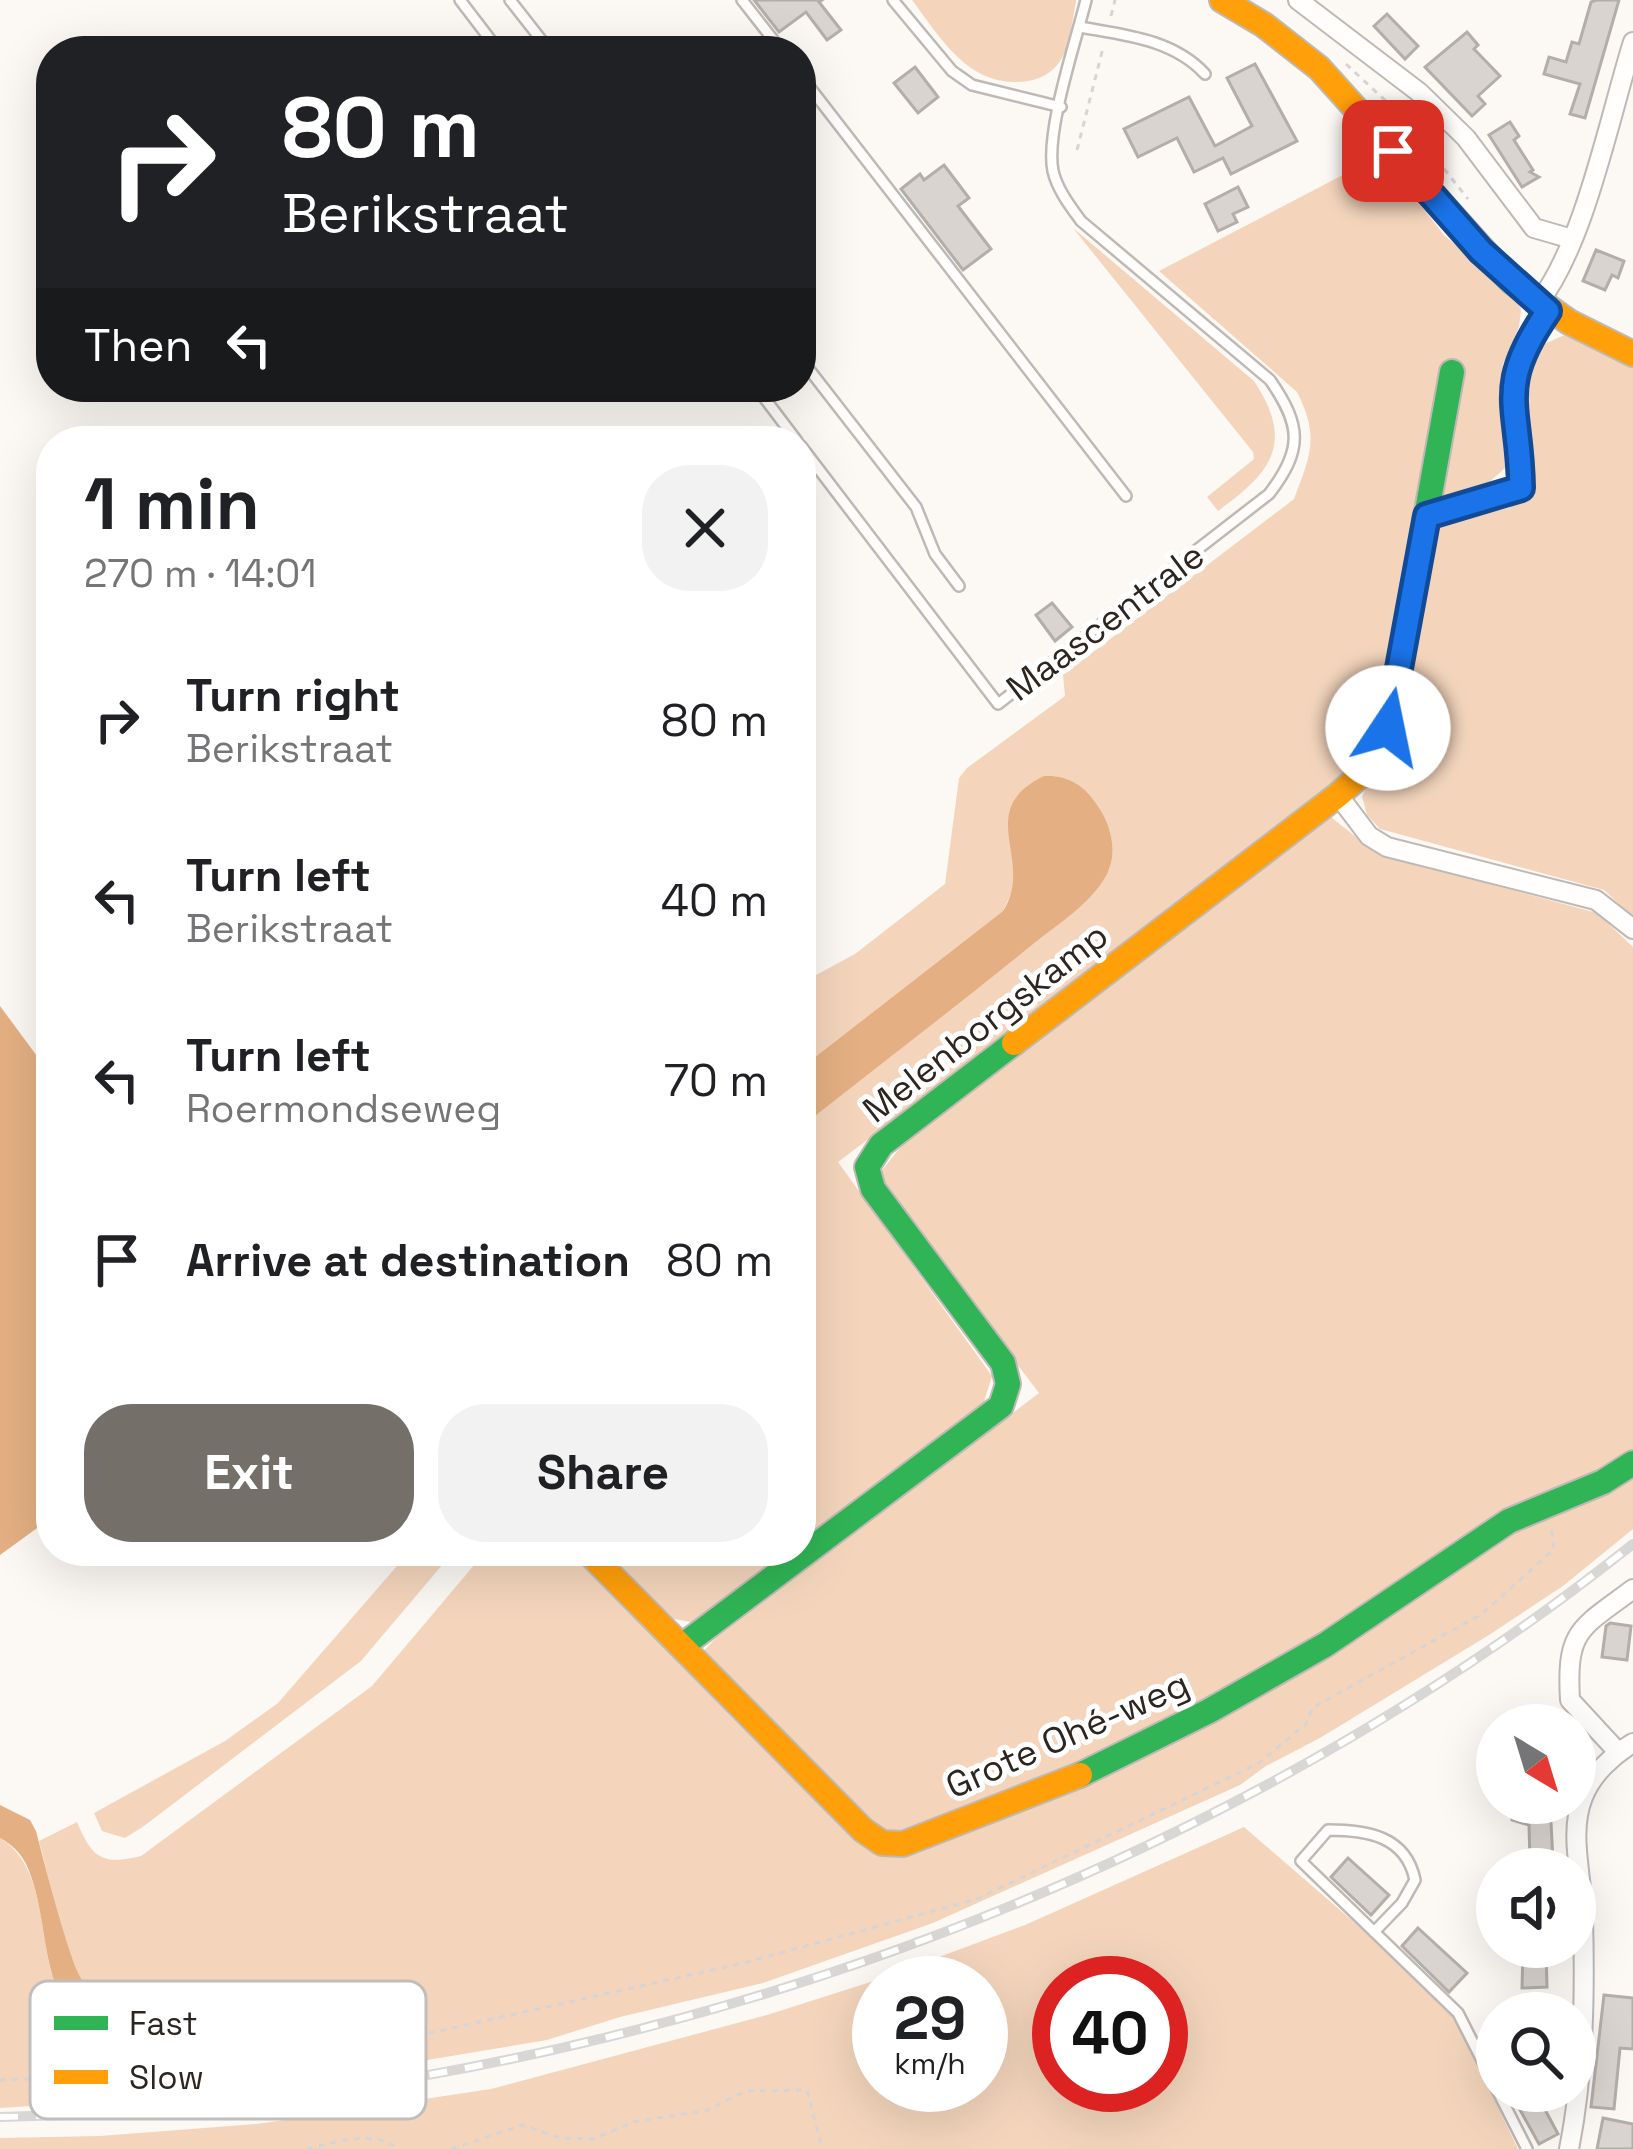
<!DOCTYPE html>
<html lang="en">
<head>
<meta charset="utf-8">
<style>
  body { margin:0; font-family:"Space Grotesk",sans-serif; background:#f2f2f2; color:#202124; height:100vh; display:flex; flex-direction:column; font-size:45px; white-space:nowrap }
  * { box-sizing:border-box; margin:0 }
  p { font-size:39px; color:#757577 }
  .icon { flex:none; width:66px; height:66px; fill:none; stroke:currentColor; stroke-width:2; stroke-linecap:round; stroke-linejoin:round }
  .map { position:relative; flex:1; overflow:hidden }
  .panel { position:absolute; left:36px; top:426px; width:780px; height:1140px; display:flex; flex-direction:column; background:#fff; border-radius:48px; box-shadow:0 12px 48px #0002 }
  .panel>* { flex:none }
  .guide { position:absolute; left:36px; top:36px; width:780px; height:366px; border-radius:48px; box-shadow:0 12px 48px #0002; background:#202124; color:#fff; overflow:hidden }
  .needle { width:78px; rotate:142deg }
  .fabs { position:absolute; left:1476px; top:1704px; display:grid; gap:24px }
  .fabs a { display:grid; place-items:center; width:120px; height:120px; border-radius:50%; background:#fff; box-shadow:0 12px 48px #0002; font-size:60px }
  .speed { position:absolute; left:852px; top:1956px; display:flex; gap:24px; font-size:60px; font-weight:700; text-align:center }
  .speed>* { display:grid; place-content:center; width:156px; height:156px; border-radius:50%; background:#fff; box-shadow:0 12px 48px #0002; line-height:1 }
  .speed small { font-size:30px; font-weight:400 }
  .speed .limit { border:18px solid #d22; background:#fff; color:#111 }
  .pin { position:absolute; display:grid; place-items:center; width:102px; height:102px; color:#fff; margin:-51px; border-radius:24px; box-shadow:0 6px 18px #0006 }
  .me { position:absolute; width:132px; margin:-66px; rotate:11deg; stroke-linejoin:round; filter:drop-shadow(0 0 9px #0008) }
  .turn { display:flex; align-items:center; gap:42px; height:252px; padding:0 48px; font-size:54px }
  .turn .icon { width:156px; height:156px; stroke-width:2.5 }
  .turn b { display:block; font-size:84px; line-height:102px }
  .then { display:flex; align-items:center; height:114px; padding:0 48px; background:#0003; gap:24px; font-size:45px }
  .round { display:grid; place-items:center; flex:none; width:126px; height:126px; border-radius:48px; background:#f2f2f2 }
  .head { display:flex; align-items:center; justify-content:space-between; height:204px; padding:0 48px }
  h1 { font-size:72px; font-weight:800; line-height:90px }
  .button { display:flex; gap:24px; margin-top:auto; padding:24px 48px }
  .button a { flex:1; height:138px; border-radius:48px; background:#756f6a; color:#fff; font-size:48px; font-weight:800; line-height:138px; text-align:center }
  .button a+a { background:#f2f2f2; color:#202124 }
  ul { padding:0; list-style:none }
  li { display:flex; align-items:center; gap:36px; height:180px; padding:0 48px }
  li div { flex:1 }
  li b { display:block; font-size:45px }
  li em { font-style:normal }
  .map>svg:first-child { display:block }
</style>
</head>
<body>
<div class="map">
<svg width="1633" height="2149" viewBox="0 0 1633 2149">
  <rect width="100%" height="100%" fill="#fcf8f4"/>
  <g fill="#f4d5bc" fill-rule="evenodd">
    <path d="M912 0H1076V2C1072 20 1070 50 1058 64 1048 77 1032 82 1017 82 966 83 939 36 912 0Z"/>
    <path d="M1381 155 1444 235 1511 292 1521 309 1519 327 1503 364 1501 384 1502 429 1508 448 1505 468 1486 485 1446 498 1438 494 1463 382 1441 378 1373 743 1363 760 1214 878 838 1162 992 1376 983 1405 801 1543V1127L1084 902 1110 868V830L1014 866 1015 885 1003 911 801 1068V983L855 954 945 884 959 778 967 768 1065 696 1063 675 1294 499C1310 456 1320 437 1297 392L1159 271Z"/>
    <path d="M1073 228 1254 381C1295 443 1272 472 1218 511L1207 497 1254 459 1253 452Z"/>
    <polygon points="1569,333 1633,362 1633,917 1604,890 1380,829 1367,815 1362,796 1369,782 1388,763 1398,735 1433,532 1448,521 1509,508 1522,498 1528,481 1520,388 1542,345"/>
    <path d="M1331 817 1376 853 1597 913 1633 947V1529L1563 1586 1489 1635 1320 1738 1266 1766 1240 1785 933 1923 763 1983 620 2017 547 2040 337 2075 99 2102 0 2108V1838C44 1865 39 1929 52 1974 57 1992 66 2010 72 2027L102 2044C103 2004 87 1996 73 1963 57 1926 50 1881 39 1841L77 1822C92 1857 101 1866 141 1856L372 1686 486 1551H574L689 1667 715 1639 1039 1393 884 1189 879 1174 907 1139 1318 823Z"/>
    <polygon points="410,1551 454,1551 361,1661 144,1826 125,1838 102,1831 94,1813 225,1741 278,1703"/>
    <polygon points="605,1551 791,1551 695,1623 670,1618"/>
    <path d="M1244 1827 1384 1948 1454 2016 1518 2149H0V2138L100 2136 257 2124 491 2089 767 2015 883 1978 1025 1925ZM879 1983H981V2085H879ZM1059 1983H1161V2085H1059Z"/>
  </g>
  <g fill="#e4b083">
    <path d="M1044 776C1068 775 1084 785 1097 805 1111 824 1118 852 1107 874 1092 903 1058 924 1033 944 957 1006 878 1066 801 1127V1068L1003 911C1036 860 972 811 1044 776Z"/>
    <polygon points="0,1006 51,1075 51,1518 0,1555"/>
    <path d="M0 1805 30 1820 36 1831C47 1874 58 1916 72 1958 84 1995 104 1996 102 2044L73 2045C72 2019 59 1999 52 1974 42 1938 42 1898 26 1864 20 1852 11 1844 0 1838Z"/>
  </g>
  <g fill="#dad4d0" stroke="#b3aeaa" stroke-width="3">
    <polygon points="754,0 822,0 819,2 841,30 827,40 806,12 779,32"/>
    <polygon points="1596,0 1619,0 1585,118 1570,114 1580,84 1544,74 1549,57 1566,62 1572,42 1579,44 1591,2"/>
    <polygon points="1387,14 1418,46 1405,59 1374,26"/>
    <polygon points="1467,32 1478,45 1474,49 1500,76 1478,96 1485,104 1472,116 1425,67"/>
    <polygon points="1255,64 1297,141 1231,174 1223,158 1194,172 1177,138 1138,157 1124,129 1189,97 1215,146 1252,126 1227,78"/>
    <polygon points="915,67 938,97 918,113 894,83"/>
    <polygon points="1510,122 1519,136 1514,140 1533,170 1530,172 1539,177 1522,187 1489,135"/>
    <polygon points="944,165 969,198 958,206 991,249 963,270 901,189 920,174 924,180"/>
    <polygon points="1238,187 1248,207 1233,214 1237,222 1218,231 1205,204"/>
    <polygon points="1596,250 1624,261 1618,278 1612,275 1605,290 1583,281"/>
    <polygon points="1052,603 1072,627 1055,641 1036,615"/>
    <polygon points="1610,1623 1631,1626 1627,1660 1602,1657 1606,1626"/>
    <polygon points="1512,1803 1550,1803 1553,1861 1530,1862 1529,1825 1512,1820"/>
    <polygon points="1348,1858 1389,1895 1371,1915 1331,1877"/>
    <polygon points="1418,1928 1467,1973 1449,1992 1402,1946"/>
    <polygon points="1523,1950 1546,1950 1547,1987 1522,1988"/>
    <polygon points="1604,1995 1633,1998 1633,2049 1620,2048 1614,2109 1591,2107"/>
    <polygon points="1515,2091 1535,2091 1558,2134 1539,2144 1519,2108 1523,2106"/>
    <polygon points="1603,2118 1633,2124 1633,2149 1597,2149"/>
  </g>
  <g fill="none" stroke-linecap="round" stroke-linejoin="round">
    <defs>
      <g id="lane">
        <polyline points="460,0 499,51"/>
        <polyline points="510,0 550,51"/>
        <polyline points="742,0 782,51"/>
        <polyline points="893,0 952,71 972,85 1061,107"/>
        <path d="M1080 27C1124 35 1173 39 1205 74"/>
        <polyline points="801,76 1126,496"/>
        <polyline points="801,359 916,507 935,554 959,586"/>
        <polyline points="756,387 797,441"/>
        <path d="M801 446 998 704 1269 494C1303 450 1302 426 1270 380L1081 221C1070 206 1057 189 1053 171 1045 132 1076 41 1086 0"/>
        <path d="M1374 1932 1402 1903 1415 1880C1406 1836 1367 1830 1328 1830L1301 1861 1458 2013 1527 2149"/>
      </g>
      <g id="street">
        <polyline points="1298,0 1420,93 1466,138 1534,228 1572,239"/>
        <path d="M1538 303C1584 246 1610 115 1633 42"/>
        <path d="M1427 516 1521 488C1520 403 1494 390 1548 311"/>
        <polyline points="1338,795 1369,836 1387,847 1596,900 1633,929"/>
        <path d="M1618 1752 1570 1700C1566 1629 1580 1629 1633 1589"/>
        <path d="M1569 2149C1584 2074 1585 1993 1583 1917 1583 1878 1568 1834 1583 1797 1592 1774 1613 1755 1633 1743"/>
      </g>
      <g id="fast">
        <polyline points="1372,765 1388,728 1452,372"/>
        <polyline points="682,1646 1001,1406 1008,1384 1003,1363 873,1189 867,1167 881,1145 1014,1043"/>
        <polyline points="1080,1775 1209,1711 1325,1645 1509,1521 1603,1482 1633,1463"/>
      </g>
      <g id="slow">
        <polyline points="1222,0 1264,25 1319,68 1511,281 1569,322 1633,354"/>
        <polyline points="1014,1043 1338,795 1372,765"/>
        <polyline points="587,1551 863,1830 882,1843 903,1844 1080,1775"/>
      </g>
    </defs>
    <use href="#lane" stroke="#beb9b5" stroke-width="14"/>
    <use href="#street" stroke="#beb9b5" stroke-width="22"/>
    <use href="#fast" stroke="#beb9b5" stroke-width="28"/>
    <use href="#slow" stroke="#beb9b5" stroke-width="28"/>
    <g stroke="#d6d4d4" stroke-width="3" stroke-dasharray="6 6" stroke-linecap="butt">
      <polyline points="1111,16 1115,0"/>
      <polyline points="1346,64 1403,117 1468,199"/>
      <polyline points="1077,150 1103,48"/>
      <polyline points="0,2080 166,2074 421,2035 744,1963 977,1899 1259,1763 1306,1724 1312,1708 1482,1614 1554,1549 1551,1525"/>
      <path d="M307 2149C339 2142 371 2129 400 2149"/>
      <polyline points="451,2149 522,2125 560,2138 593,2139 637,2121 706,2111 746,2091 807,2090 822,2149"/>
    </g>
    <use href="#lane" stroke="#fffefd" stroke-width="9"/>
    <use href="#street" stroke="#fffefd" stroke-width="18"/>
    <use href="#fast" stroke="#30b455" stroke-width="24"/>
    <use href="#slow" stroke="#ff9f0a" stroke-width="24"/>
    <defs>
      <path id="rail" d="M0 2117C575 2107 1182 1904 1633 1544"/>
    </defs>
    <use href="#rail" stroke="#d8d7d6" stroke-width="10"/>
    <use href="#rail" stroke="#fff" stroke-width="6" stroke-dasharray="18" stroke-linecap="butt"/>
  </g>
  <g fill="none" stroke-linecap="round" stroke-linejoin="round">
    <defs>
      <path id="route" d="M1388 728 1427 516 1521 488C1520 404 1494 389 1548 311L1481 251 1393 151"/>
    </defs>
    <use href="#route" stroke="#114b97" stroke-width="30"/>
    <use href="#route" stroke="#1a73e8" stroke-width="21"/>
  </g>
  <g text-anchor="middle" stroke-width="10" stroke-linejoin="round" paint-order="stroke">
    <g font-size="36" fill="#2c2520" stroke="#fff">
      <text transform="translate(1105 621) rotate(-37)" y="13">Maascentrale</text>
      <text transform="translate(985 1022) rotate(-38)" y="13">Melenborgskamp</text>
      <text transform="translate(1067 1734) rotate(-24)" y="13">Grote Ohé-weg</text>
    </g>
  </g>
  <rect x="30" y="1981" width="396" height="138" rx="18" fill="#fff" stroke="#c0bebc" stroke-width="3"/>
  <rect x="54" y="2016" width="54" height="14" fill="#30b455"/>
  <rect x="54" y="2070" width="54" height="14" fill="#ff9f0a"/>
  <g font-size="33" fill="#2c2520">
    <text x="129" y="2035">Fast</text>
    <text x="129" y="2089">Slow</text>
  </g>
</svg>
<div class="fabs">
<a><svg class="needle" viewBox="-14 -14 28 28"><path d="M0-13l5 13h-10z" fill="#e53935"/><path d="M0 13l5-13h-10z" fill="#757577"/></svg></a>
<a><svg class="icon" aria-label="sound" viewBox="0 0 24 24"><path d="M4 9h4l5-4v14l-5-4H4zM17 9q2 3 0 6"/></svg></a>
<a><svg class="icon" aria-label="search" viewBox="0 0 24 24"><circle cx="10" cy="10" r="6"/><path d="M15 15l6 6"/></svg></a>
</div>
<div class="speed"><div>29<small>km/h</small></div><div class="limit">40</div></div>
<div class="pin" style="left:1393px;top:151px;background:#d93025"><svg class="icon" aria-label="arrive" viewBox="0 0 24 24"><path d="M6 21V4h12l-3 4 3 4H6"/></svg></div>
<svg class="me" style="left:1388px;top:728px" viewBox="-20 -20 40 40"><circle r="19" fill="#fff"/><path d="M0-13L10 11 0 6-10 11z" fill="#1a73e8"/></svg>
<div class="guide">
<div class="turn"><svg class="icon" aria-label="right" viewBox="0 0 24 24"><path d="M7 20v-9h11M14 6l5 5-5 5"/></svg><div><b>80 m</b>Berikstraat</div></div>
<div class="then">Then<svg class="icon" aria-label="left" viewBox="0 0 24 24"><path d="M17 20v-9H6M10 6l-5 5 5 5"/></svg></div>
</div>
<section class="panel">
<div class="head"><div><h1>1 min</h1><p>270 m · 14:01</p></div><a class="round"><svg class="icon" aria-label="close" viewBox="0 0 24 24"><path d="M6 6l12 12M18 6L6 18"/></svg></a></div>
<ul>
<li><svg class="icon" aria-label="right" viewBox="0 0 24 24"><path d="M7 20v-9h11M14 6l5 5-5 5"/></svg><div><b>Turn right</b><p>Berikstraat</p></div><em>80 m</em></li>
<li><svg class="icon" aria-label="left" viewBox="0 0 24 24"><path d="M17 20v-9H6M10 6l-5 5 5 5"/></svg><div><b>Turn left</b><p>Berikstraat</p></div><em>40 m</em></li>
<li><svg class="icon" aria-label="left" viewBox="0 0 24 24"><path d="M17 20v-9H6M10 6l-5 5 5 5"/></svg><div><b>Turn left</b><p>Roermondseweg</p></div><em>70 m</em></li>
<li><svg class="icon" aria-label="arrive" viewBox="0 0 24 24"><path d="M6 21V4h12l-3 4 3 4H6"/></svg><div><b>Arrive at destination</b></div><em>80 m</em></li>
</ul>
<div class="button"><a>Exit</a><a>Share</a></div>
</section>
</div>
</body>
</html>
